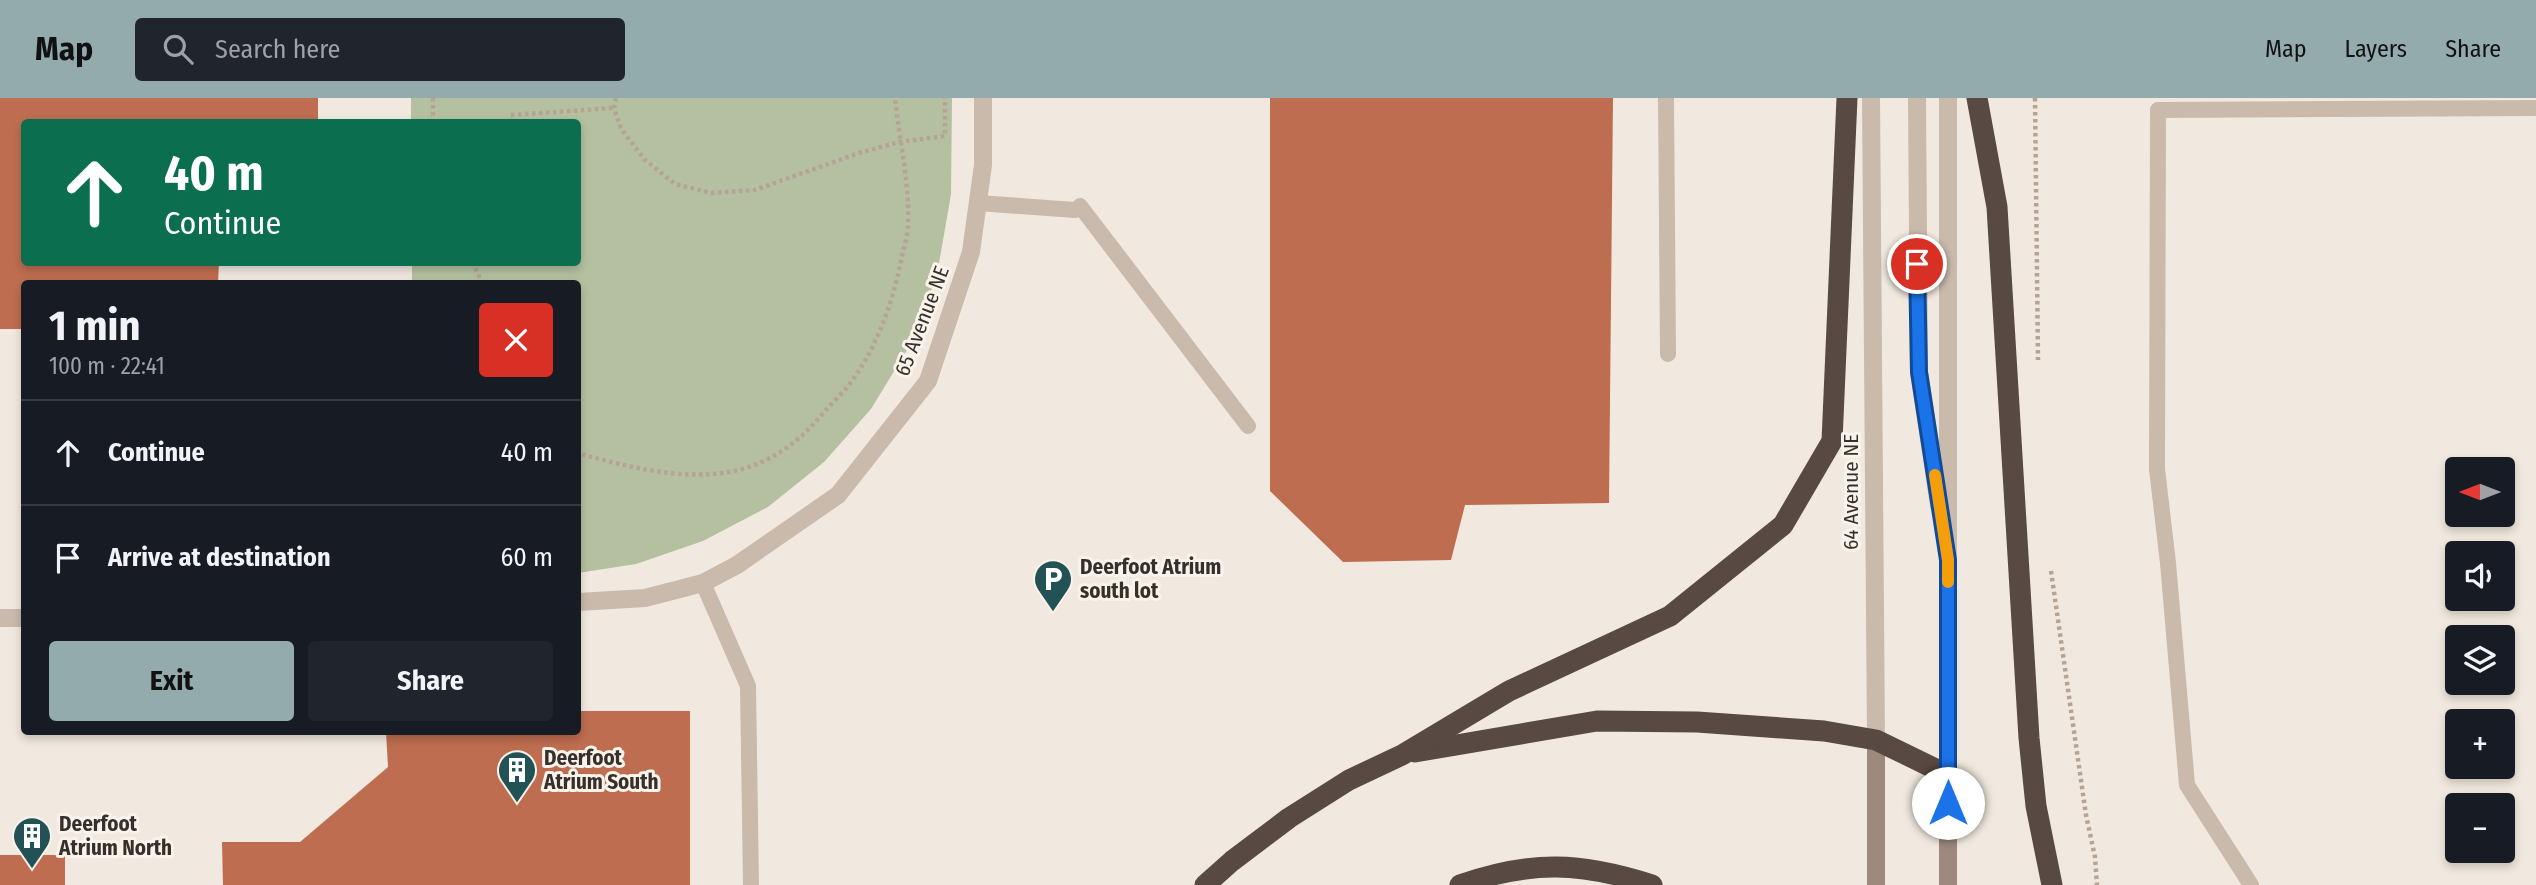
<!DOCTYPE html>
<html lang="en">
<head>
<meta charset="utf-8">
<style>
  body { margin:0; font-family:"Fira Sans Condensed",sans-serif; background:#20242c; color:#f1f3f6; height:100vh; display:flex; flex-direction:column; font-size:26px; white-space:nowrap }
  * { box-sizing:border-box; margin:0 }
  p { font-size:23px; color:#9ea1a6 }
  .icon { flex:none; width:38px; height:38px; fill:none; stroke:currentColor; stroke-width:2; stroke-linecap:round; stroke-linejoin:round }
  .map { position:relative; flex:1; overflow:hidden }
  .drawer { position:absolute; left:21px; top:182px; width:560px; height:455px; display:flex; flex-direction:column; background:#171b24; border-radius:7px; box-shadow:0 4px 10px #0003 }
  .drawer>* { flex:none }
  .guide { position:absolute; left:21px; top:21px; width:560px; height:147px; border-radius:7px; box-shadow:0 4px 10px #0003; background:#0b6e4f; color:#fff; overflow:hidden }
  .needle { width:46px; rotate:270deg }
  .fabs { position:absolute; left:2445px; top:359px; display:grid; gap:14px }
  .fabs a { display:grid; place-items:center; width:70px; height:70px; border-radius:7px; background:#171b24; box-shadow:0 4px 10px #0003; font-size:35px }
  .pin { position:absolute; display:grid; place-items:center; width:60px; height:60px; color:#fff; margin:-30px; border:4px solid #fff; border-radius:50%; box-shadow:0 2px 7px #0007 }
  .me { position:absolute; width:77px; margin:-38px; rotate:0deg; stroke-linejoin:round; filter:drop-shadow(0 0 5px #0008) }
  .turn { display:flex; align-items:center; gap:24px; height:147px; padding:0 28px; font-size:32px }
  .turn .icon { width:91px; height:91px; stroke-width:2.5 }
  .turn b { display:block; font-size:49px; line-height:60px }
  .round { display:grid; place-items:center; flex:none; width:74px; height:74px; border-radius:7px; background:#20242c }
  .headline { display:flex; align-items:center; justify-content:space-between; height:119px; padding:0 28px }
  h1 { font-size:42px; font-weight:700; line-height:52px }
  .button { display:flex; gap:14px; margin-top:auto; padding:14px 28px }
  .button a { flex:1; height:80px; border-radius:7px; background:#94abae; color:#111; font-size:28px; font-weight:700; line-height:80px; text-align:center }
  .button a+a { background:#20242c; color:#f1f3f6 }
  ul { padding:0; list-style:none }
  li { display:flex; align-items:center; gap:21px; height:105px; padding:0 28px; border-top:2px solid #363941 }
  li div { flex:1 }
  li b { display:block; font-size:26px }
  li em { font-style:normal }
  header { display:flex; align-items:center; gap:42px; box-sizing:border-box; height:98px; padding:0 35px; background:#94abae; color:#111 }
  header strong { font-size:33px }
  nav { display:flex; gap:38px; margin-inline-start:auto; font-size:24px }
  .search { width:490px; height:63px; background:#20242c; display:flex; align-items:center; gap:18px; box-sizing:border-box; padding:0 24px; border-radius:7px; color:#9ea1a6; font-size:26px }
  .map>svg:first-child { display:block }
</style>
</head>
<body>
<header>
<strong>Map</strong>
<div class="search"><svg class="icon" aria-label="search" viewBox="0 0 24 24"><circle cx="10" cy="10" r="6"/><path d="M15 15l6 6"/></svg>Search here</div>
<nav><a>Map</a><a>Layers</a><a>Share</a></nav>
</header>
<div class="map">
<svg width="2536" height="787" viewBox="0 0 2536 787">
  <rect width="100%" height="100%" fill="#f1e9df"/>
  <polygon fill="#b4c0a0" points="411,0 952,0 951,96 937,177 910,247 871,311 824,364 768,409 703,443 636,466 578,475 578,186 412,185 412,165 578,164 578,24 411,24"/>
  <g fill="#be6d50">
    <polygon points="0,0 318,0 318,24 24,24 24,164 219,164 218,186 24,186 24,231 0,231"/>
    <polygon points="1270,0 1613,0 1609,405 1465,407 1451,462 1343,464 1270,393"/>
    <polygon points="578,613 690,613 690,787 223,787 222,744 300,744 388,669 386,634 578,634"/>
    <rect x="0" y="757" width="65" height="30"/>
  </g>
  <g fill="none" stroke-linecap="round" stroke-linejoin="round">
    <g stroke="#b5a496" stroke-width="4.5" stroke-dasharray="3.5 3.5" stroke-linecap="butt">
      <polyline points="433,0 433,24"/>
      <polyline points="616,0 614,10 621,31 644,61 675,86 711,95 755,92 859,55 899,44 945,38 945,0"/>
      <polyline points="2035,0 2038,262"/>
      <polyline points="511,24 511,17 614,10"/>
      <polyline points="472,164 483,186"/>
      <path d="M578 351 581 356C632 370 687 384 739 372 776 362 801 342 825 313 835 302 848 290 856 277 880 242 894 199 902 158 904 148 908 137 908 127 910 85 899 42 895 0"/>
      <polyline points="2051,473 2086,717 2095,759 2097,787"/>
    </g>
    <g stroke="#c9baac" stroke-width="16">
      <polyline points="1666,0 1668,256"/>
      <polyline points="978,105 1075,112"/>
      <polyline points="1080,108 1248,328"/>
      <polyline points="703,485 748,588 751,787"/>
      <polyline points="2251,787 2187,687 2168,465 2157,371 2158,12 2536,10"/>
    </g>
    <g stroke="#c9baac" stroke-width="18">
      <polyline points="578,504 645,500 703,485 737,467 838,397 928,283 971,154 983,67 983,0"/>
      <polyline points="0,520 24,520"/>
    </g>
    <g stroke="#c9baac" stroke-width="18">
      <polyline points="1871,0 1876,642"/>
      <polyline points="1917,0 1919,274 1939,407"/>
      <polyline points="1948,0 1948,677"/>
    </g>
    <g stroke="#9d897d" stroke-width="18">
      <polyline points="1948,677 1948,787"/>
      <polyline points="1876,787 1876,642"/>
    </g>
    <g stroke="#584942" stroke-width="21">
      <polyline points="1977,0 1997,109 2029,640 2036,708 2052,787"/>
      <polyline points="1415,654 1597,623 1697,624 1824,633 1876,642 1948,677"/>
      <polyline points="1205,787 1232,763 1289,720 1349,682 1402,657 1509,593 1670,518 1783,427 1832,343 1847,0"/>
      <path d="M1460 787C1531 762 1581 764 1652 787"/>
    </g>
  </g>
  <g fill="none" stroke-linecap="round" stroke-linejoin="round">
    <defs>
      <polyline id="route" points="1917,166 1919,274 1948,462 1948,705"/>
    </defs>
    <use href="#route" stroke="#114b97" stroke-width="18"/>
    <use href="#route" stroke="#1a73e8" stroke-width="12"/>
    <polyline stroke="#f59e0b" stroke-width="12" points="1935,377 1948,462 1948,484"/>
  </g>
  <defs>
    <symbol id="parking-pin" viewBox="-11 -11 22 30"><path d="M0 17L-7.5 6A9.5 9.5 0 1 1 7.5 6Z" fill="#225256" stroke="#f9f3eb"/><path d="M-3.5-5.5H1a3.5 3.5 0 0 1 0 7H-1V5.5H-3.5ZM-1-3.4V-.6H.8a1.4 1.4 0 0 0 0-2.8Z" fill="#fff"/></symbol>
    <symbol id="building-pin" viewBox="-11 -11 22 30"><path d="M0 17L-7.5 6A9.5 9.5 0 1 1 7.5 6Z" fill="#225256" stroke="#f9f3eb"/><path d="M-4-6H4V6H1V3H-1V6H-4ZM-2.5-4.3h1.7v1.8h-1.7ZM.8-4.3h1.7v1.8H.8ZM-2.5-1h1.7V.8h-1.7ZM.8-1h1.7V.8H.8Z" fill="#fff"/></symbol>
  </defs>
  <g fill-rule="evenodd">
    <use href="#parking-pin" x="1031" y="459" width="44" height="60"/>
    <use href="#building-pin" x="495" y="650" width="44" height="60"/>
    <use href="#building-pin" x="10" y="716" width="44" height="60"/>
  </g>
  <g text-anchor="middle" stroke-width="6" stroke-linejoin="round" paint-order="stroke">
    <g font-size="21" fill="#372f2a" stroke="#f9f3eb">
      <text transform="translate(922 223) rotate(-69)" y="7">65 Avenue NE</text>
      <text transform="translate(1851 394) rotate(-90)" y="7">64 Avenue NE</text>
    </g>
    <g font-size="21" font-weight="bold" fill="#372f2a" stroke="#f9f3eb" text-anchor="start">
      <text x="1080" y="476">Deerfoot Atrium<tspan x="1080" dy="24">south lot</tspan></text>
      <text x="544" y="667">Deerfoot<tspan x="544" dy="24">Atrium South</tspan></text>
      <text x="59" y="733">Deerfoot<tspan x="59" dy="24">Atrium North</tspan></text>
    </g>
  </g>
</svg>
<div class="fabs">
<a><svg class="needle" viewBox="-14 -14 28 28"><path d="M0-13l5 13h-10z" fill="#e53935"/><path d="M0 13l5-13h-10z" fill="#9ea1a6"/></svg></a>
<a><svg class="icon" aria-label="sound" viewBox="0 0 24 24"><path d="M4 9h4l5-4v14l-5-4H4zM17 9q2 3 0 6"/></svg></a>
<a><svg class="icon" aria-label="layers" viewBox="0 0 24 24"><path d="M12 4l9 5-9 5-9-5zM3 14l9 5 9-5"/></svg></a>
<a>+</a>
<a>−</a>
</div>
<div class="pin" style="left:1917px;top:166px;background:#d93025"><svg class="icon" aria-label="arrive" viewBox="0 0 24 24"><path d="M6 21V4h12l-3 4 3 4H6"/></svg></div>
<svg class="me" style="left:1948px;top:705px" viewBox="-20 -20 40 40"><circle r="19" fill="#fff"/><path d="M0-13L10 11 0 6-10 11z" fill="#1a73e8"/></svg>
<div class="guide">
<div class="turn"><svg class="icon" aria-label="ahead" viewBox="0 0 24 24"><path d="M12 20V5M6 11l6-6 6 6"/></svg><div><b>40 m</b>Continue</div></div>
</div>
<section class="drawer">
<div class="headline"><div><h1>1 min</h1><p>100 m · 22:41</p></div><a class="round" style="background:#d93025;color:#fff"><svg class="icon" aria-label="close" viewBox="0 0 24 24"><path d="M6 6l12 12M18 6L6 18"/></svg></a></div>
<ul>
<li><svg class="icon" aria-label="ahead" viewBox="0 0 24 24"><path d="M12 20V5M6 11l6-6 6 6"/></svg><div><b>Continue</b></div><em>40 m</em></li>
<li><svg class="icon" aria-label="arrive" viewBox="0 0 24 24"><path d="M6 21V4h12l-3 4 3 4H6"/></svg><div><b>Arrive at destination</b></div><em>60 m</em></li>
</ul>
<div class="button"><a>Exit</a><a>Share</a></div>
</section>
</div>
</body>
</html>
